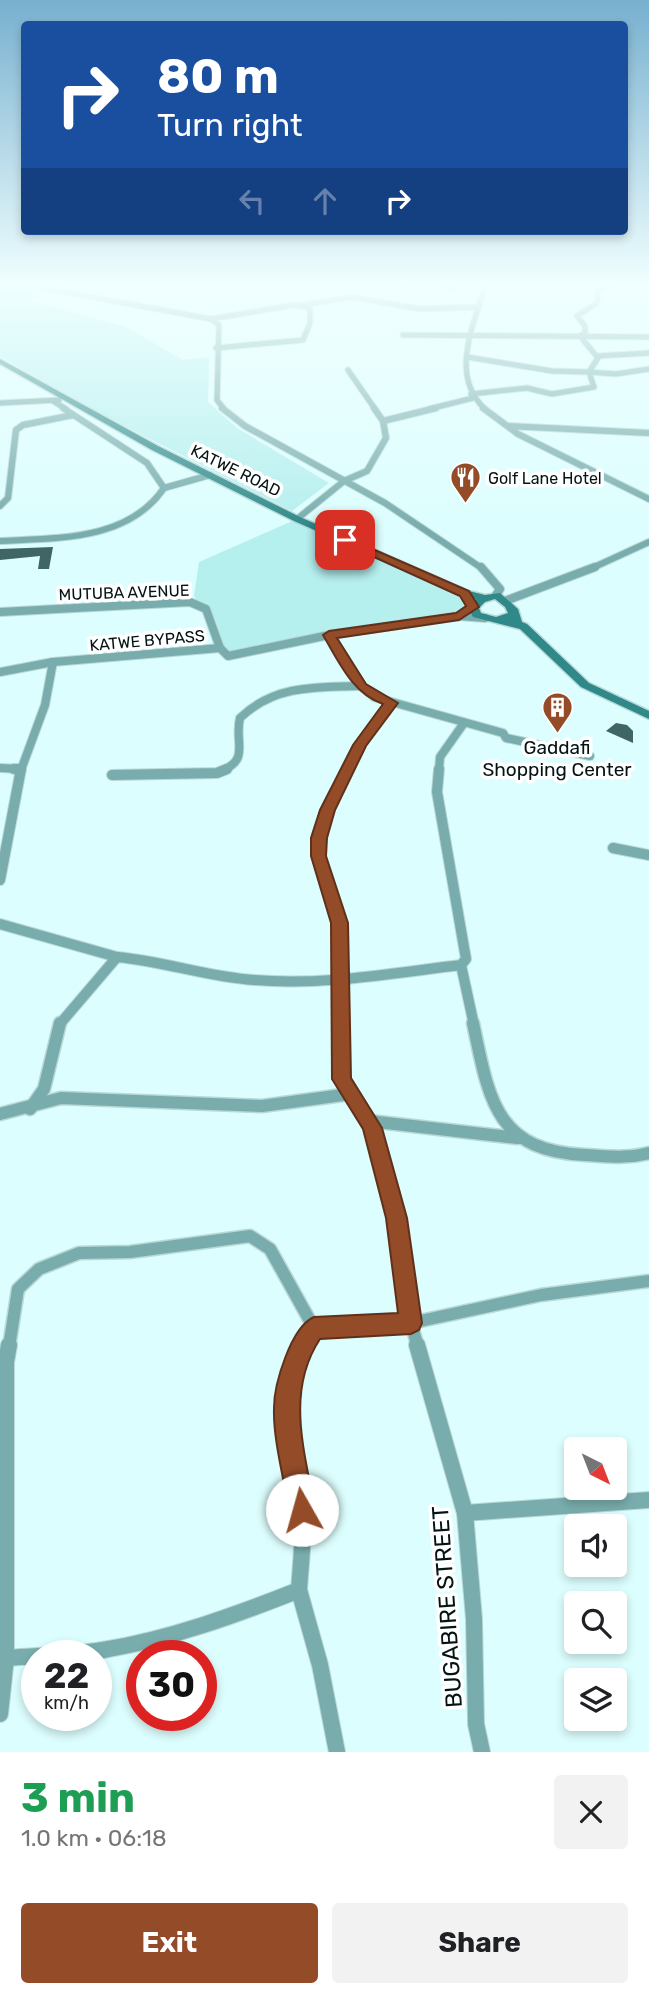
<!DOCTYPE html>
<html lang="en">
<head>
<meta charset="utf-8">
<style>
  body { margin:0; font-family:Rubik,sans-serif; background:#f2f2f2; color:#202124; height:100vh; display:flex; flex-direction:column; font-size:26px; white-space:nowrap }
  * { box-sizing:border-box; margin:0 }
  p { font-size:23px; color:#757577 }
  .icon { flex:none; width:38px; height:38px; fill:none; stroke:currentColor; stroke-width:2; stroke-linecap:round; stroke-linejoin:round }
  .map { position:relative; height:1752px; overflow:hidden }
  .side { display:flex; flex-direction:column; background:#fff; flex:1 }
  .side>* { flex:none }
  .hud { position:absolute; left:21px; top:21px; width:607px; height:214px; border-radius:7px; box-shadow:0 4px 10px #0003; background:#1a4fa0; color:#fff; overflow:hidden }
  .needle { width:46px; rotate:138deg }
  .controls { position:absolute; left:564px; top:1437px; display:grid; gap:14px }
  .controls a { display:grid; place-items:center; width:63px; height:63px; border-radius:7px; background:#fff; box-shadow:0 4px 10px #0003; font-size:35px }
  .speed { position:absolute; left:21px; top:1640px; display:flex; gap:14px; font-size:35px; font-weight:700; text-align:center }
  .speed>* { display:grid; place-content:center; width:91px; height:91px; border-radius:50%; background:#fff; box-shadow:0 4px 10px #0003; line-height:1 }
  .speed small { font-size:18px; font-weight:400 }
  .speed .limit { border:10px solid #d22; background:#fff; color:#111 }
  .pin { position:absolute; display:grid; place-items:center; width:60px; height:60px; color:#fff; margin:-30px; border-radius:14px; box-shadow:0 4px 10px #0006 }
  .me { position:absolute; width:77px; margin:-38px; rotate:353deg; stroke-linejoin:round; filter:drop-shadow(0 0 5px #0008) }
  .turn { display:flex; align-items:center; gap:24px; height:147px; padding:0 21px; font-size:32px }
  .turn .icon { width:91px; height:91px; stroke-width:2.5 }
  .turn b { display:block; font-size:49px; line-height:60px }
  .lanes { display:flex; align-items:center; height:66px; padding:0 21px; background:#0003; justify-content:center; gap:35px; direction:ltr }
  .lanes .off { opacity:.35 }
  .round { display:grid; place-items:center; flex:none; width:74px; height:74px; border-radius:7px; background:#f2f2f2 }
  .summary { display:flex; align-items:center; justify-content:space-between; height:119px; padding:0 21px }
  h1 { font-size:42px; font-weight:700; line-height:52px; color:#1e9e55 }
  .primary-button { display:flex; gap:14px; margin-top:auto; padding:14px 21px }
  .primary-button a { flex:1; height:80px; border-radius:7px; background:#934b28; color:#fff; font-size:28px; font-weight:700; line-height:80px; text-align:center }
  .primary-button a+a { background:#f2f2f2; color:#202124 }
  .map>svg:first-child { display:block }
</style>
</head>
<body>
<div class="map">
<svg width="649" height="1752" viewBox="0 0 649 1752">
  <rect width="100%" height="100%" fill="#ddfefe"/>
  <g fill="#b5efee">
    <polygon points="0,283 47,293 27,300 126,327 183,360 209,357 208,402 237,428 329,483 292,511 85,406 0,356"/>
    <polygon points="297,519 454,589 473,609 228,656 194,596 199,562"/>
  </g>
  <g fill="#406565">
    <polygon points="53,547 49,569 38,569 40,556 0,560 0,549"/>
    <polygon points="616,723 627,725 633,731 633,743 606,731"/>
  </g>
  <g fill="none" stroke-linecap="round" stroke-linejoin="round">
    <defs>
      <g id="street-far5">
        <polyline points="11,282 211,319 219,325 217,400 224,409"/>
        <polyline points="437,282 454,289"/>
        <polyline points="405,284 414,282"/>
        <polyline points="47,285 80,282"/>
        <polyline points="302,305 352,297 420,309 479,307"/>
        <polyline points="211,319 294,305 310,308 310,323 303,340 216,348"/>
        <polyline points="403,335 649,337"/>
        <polyline points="597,356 649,353"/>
        <polyline points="467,357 552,371 589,372 598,358 580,336 585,333 585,326 577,316 597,303 598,291 618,282"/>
        <polyline points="348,370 375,409"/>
        <polyline points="471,394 527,388 552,394 594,387 589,372 616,374 649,369"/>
        <polyline points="53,401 66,409"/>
        <polyline points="0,403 59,400"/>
        <polyline points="429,409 473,398"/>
        <path d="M485 409C448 374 475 324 486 282"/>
      </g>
      <g id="street-far4">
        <polyline points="222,408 245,426 385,503 483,569"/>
        <polyline points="483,408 518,434 649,499"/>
        <polyline points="383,421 436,408"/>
        <polyline points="508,426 649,433"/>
        <polyline points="164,488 210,475"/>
        <polyline points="0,506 8,498 16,430 23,425 73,415"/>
        <polyline points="297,519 344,481 367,471 386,438 383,421 374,408"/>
        <path d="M0 541C58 538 128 541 164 488L147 463 63 408"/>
        <polyline points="590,569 649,542"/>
      </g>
      <g id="street-far3">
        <polyline points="481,567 500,589 496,595"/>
        <polyline points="505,601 595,567"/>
        <polyline points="0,612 190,602 206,609 220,648"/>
        <polyline points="329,635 361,686 374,697 503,733 506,738 590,756"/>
        <polyline points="0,672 53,662 220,648 228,656 329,635 459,616 485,618"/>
        <polyline points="0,768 21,769"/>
        <polyline points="21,770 45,705 53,662"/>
        <path d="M223 770C250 759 234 741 240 718 274 685 316 687 361 686"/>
        <polyline points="347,770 360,745 391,703"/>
        <polyline points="439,770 440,757 464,723"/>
      </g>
      <g id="street-far2">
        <polyline points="14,769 21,769"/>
        <polyline points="112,775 217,773 227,769"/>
        <polyline points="613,848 649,855"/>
        <polyline points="0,880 21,769"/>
        <polyline points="0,924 117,957"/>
        <polyline points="461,965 474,1025"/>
        <path d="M59 1025 117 957C163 961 207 977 254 980 323 986 393 973 461 965L466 959 437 792 439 769"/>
        <polyline points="341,1025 340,924 319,856 319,838 328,809 348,769"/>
      </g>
      <g id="street-far1">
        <polyline points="341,1023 342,1079 372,1128 396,1218 411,1323 418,1347"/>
        <path d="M473 1023C489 1099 495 1151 585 1155 607 1156 627 1159 649 1153"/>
        <polyline points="30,1109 44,1089 60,1023"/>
        <polyline points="0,1114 61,1098 262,1106 350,1094"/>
        <polyline points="369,1121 518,1138"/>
        <polyline points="314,1328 411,1323 541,1295 649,1281"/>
        <polyline points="9,1347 18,1289 39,1269 79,1253 130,1252 250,1236 270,1249 314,1328"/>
        <polyline points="302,1347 314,1328"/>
      </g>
      <g id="street">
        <path d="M9 1345 6 1362V1658C38 1656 71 1655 103 1650 170 1639 236 1615 299 1590 301 1560 305 1528 302 1498 297 1447 273 1393 303 1345"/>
        <polyline points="417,1345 465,1513 474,1619 476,1724 482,1752"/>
        <polyline points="465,1513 649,1500"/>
        <polyline points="299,1590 320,1665 337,1752"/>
        <polyline points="0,1714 6,1658"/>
      </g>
      <path id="secondary" d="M0 359 158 446 300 517 469 591 485 595 500 593 518 609 522 622 527 624 589 683 649 711V719L581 687 520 629 473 617 468 607 476 599 461 595 294 521 152 450 0 364ZM495 599 505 607 508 613 496 617 481 613 479 608 485 602Z"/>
    </defs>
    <use href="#street-far5" stroke="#bad8d8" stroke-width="7"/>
    <use href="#street-far4" stroke="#bad8d8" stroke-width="8"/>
    <use href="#street-far3" stroke="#bad8d8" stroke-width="10"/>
    <use href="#street-far2" stroke="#bad8d8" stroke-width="12"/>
    <use href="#street-far1" stroke="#bad8d8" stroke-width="15"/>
    <use href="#street" stroke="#bad8d8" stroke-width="18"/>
    <use href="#secondary" stroke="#bad8d8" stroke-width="3"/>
    <use href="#street-far5" stroke="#79adad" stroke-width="5"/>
    <use href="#street-far4" stroke="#79adad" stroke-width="6"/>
    <use href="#street-far3" stroke="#79adad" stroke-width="8"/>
    <use href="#street-far2" stroke="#79adad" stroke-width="10"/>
    <use href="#street-far1" stroke="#79adad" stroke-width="12"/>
    <use href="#street" stroke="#79adad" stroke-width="16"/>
    <use href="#secondary" fill="#308989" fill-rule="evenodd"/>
  </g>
  <linearGradient id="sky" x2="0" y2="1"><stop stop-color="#77b0cf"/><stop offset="0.54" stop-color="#f0ffff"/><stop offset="1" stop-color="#f0ffff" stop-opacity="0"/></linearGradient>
  <rect width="649" height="527" fill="url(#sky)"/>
  <path fill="#934b28" stroke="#60311a" stroke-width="2" d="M345 537 469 591 479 607 459 620 337 638 366 684 398 703 366 746 335 810 327 838 326 856 348 923 351 1078 382 1128 407 1218 422 1323 419 1330 411 1334 320 1339C285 1392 305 1452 315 1510L311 1519 302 1523 293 1519 289 1510C284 1479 273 1439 274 1408 274 1384 291 1327 314 1317L398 1313 386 1218 363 1129 332 1079 331 923 311 856V838L320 810 353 745 383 704C352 693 339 662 323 635L329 631 456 613 466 606 460 596 341 542V538Z"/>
  <defs>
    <symbol id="restaurant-pin" viewBox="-11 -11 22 30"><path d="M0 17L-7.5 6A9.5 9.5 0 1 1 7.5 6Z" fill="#934b28" stroke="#fff"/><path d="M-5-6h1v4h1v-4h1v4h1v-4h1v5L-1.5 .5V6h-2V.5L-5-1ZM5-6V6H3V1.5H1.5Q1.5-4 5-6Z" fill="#fff"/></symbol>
    <symbol id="building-pin" viewBox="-11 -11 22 30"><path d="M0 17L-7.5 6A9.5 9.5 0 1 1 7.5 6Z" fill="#934b28" stroke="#fff"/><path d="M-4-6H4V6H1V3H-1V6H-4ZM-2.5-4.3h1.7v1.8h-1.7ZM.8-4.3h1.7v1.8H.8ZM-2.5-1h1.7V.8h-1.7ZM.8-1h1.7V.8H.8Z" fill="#fff"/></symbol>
  </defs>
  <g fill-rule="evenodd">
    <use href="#restaurant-pin" x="448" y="460" width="35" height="47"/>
    <use href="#building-pin" x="540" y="690" width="35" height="47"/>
  </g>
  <g text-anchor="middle" stroke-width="7" stroke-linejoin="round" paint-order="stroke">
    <g font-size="16" fill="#041313" stroke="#fff">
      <text transform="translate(236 470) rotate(26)" y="6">KATWE ROAD</text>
      <text transform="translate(124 592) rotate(-2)" y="6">MUTUBA AVENUE</text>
      <text transform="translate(147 640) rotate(-5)" y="6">KATWE BYPASS</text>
    </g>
    <g font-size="16" fill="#041313" stroke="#fff" text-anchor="start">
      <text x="488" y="484">Golf Lane Hotel</text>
    </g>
    <g font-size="19" fill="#041313" stroke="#fff">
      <text x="557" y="754">Gaddafi<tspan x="557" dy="22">Shopping Center</tspan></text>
    </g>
    <g font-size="23" fill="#041313" stroke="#fff">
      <text transform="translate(447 1607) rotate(-94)" y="8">BUGABIRE STREET</text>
    </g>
  </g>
</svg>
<div class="controls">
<a><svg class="needle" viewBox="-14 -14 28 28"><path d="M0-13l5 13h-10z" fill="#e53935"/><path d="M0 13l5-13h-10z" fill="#757577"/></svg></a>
<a><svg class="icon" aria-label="sound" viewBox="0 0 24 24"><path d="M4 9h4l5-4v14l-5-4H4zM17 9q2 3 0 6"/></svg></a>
<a><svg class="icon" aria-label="search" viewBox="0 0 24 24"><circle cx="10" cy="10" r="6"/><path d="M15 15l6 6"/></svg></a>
<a><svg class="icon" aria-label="layers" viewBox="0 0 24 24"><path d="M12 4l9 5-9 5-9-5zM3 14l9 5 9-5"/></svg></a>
</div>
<div class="speed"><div>22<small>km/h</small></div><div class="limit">30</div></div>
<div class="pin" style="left:345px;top:540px;background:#d93025"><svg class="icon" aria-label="arrive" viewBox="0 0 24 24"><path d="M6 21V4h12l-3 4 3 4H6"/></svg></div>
<svg class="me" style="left:302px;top:1510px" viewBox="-20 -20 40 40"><circle r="19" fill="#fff"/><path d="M0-13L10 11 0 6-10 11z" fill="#934b28"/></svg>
<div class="hud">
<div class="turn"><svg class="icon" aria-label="right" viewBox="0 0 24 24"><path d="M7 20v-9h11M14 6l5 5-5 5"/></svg><div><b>80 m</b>Turn right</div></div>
<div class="lanes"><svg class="icon off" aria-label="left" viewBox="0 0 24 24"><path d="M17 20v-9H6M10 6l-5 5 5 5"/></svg><svg class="icon off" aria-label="ahead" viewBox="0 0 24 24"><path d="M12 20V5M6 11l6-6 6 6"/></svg><svg class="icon" aria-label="right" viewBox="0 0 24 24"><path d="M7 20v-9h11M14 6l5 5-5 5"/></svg></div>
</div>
</div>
<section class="side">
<div class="summary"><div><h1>3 min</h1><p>1.0 km · 06:18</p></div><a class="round"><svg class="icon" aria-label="close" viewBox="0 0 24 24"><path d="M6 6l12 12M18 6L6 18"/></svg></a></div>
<div class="primary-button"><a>Exit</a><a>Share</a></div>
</section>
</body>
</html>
